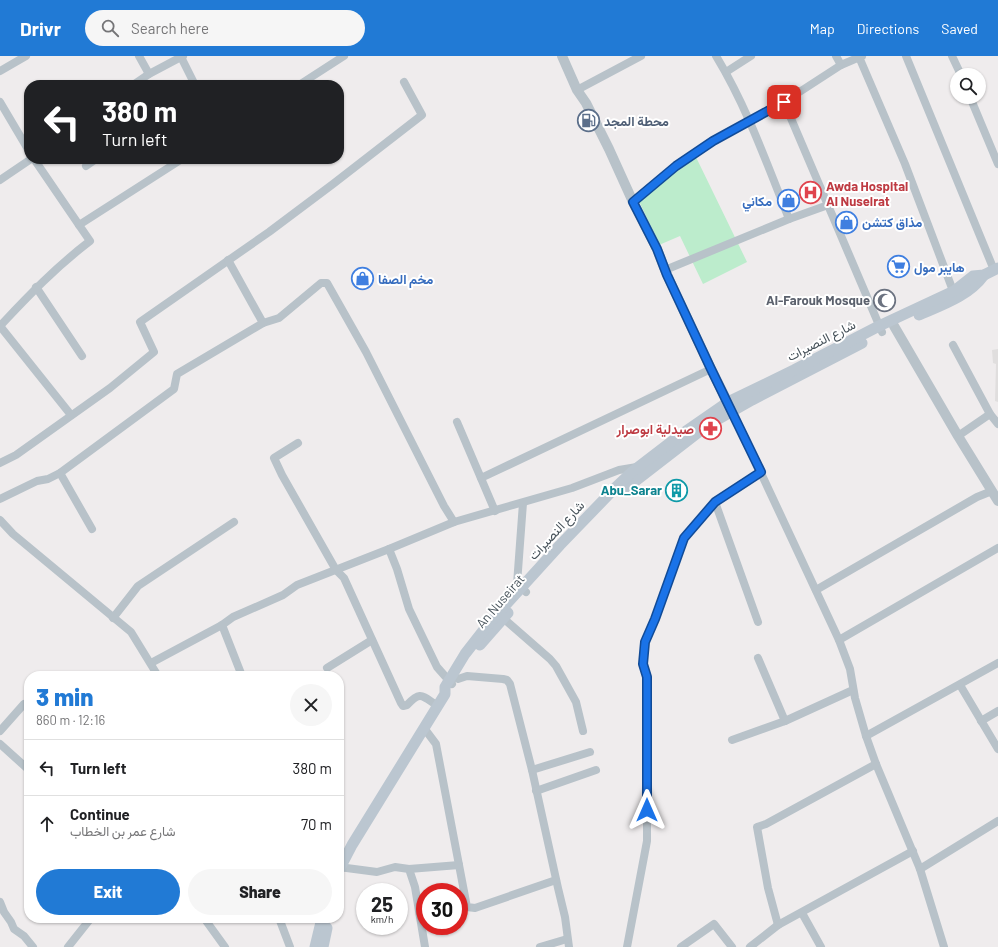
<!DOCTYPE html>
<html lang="en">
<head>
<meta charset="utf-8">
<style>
  body { margin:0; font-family:Barlow,Vazirmatn,sans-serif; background:#f6f6f6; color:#202124; height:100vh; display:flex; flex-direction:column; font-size:15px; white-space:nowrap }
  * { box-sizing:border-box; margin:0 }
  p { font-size:13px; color:#757577 }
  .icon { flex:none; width:22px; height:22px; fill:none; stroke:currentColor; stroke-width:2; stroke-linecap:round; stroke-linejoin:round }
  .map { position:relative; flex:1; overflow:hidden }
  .panel { position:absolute; left:24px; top:615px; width:320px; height:252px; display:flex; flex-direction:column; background:#fff; border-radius:16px; box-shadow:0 1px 3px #0004 }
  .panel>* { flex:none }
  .guide { position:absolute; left:24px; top:24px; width:320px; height:84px; border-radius:16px; box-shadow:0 1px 3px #0004; background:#202124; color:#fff; overflow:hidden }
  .controls { position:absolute; left:950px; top:12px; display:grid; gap:8px }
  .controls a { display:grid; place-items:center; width:36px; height:36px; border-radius:50%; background:#fff; box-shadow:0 1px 3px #0004; font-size:20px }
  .speed { position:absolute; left:356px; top:827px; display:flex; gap:8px; font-size:20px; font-weight:700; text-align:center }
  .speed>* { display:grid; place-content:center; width:52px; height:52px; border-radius:50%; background:#fff; box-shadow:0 1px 3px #0004; line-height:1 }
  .speed small { font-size:10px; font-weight:400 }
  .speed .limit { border:6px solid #d22; background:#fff; color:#111 }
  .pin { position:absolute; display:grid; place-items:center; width:34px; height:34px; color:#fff; margin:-17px; border-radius:8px; box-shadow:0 2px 6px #0006 }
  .me { position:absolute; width:44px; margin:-22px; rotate:0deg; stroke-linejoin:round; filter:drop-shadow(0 0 3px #0008) }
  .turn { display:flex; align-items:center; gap:14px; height:84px; padding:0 12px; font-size:18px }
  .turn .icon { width:52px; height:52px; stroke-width:2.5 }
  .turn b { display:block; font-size:28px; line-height:34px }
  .round { display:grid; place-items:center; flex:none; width:42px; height:42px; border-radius:21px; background:#f6f6f6 }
  .summary { display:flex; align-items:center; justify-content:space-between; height:68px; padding:0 12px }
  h1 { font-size:24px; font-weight:800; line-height:30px; color:#217ad5 }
  .button { display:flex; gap:8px; margin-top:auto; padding:8px 12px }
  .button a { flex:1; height:46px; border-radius:24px; background:#217ad5; color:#fff; font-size:16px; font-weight:800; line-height:46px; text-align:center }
  .button a+a { background:#f6f6f6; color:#202124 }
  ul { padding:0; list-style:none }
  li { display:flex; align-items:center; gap:12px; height:56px; padding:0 12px; border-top:1px solid #e0e0e0 }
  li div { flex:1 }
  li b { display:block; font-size:15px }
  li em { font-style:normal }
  header { display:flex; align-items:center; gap:24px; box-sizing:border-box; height:56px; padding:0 20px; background:#217ad5; color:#fff }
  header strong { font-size:19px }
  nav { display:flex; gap:22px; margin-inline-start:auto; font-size:14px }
  .search { width:280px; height:36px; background:#f6f6f6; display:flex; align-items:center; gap:10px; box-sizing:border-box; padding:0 14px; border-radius:22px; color:#757577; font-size:15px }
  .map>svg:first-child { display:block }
</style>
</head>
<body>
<header>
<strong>Drivr</strong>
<div class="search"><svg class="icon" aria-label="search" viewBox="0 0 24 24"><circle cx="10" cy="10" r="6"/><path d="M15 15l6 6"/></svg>Search here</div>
<nav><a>Map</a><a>Directions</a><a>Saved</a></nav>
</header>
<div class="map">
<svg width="998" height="891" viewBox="0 0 998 891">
  <rect width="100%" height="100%" fill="#efeced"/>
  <polygon fill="#e0dede" points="998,293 998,346 995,345 996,308 993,307 992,294"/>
  <polygon fill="#f9dddd" points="812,125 820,146 811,150 802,129"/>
  <polygon fill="#bceccc" points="694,97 747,206 703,228 680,180 659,189 638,143"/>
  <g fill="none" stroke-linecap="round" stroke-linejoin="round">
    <g stroke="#b8c2c9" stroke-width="8">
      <polyline points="139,0 149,18"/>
      <path d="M716 0C747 51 767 108 789 163L828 149"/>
      <polyline points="836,0 841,9"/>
      <polyline points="906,0 994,214"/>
      <polyline points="952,0 961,19"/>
      <polyline points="181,1 195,29"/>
      <polyline points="859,1 905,108 955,240"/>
      <polyline points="0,15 26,0"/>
      <polyline points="726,16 751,0"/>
      <polyline points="133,29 149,18 183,0"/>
      <polyline points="299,29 344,0"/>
      <polyline points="577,34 641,0"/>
      <polyline points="970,41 998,108"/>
      <polyline points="0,46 29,95"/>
      <polyline points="784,46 882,276"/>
      <polyline points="34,103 79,169"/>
      <polyline points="86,110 96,103"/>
      <polyline points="0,124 31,103"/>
      <polyline points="633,146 676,110 713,85 784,46 841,9 862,0"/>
      <polyline points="665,214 789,163"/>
      <polyline points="36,231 82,300"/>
      <polyline points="263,267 279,262 321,227 327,227 366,296 444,450 454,466"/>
      <path d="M0 270C29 239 56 211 90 185L79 169 182 103"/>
      <polyline points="0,270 71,359"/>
      <polyline points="953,289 990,358 998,368"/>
      <polyline points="732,355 839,584 850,613 855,642 866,680 876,708 920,813 944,891"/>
      <polyline points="457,366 495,455"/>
      <polyline points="958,380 990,358"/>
      <path d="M298 387 274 402 282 419 336 514 344 522 401 647 403 650 407 649C421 634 422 640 438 650"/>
      <polyline points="0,407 16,399 110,332 154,296 140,266 269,176 333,128 422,59 404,26"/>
      <polyline points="60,417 92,473"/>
      <polyline points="481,422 711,313"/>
      <polyline points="0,443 37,425 48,423 60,417 174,333 177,318 263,267 228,204"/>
      <polyline points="715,446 758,566"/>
      <polyline points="523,447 517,528 526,536"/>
      <polyline points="0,464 13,478 131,576 158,620"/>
      <polyline points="389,493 397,513 409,553 437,611 452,628"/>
      <polyline points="816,534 977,441 992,435"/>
      <polyline points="113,562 138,530 234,466"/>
      <polyline points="503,562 550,603 556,610 576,646 583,675"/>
      <polyline points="222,569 242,620"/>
      <polyline points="839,584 998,492"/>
      <polyline points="758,602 785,665"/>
      <polyline points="151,607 222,569 233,561 283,539 297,529 389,493 454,466 572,432 619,414 637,411"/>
      <polyline points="327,612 372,584"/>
      <polyline points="458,623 467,620 503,623 507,624 510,628 532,714 558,832 565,861 569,891"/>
      <polyline points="960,629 998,693"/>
      <polyline points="981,665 998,655"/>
      <polyline points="424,672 436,688 467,851 475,852 556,824"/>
      <polyline points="0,675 24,648 29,652"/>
      <polyline points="866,680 998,607"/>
      <polyline points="732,684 785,665 853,634"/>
      <polyline points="0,688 29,714"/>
      <polyline points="532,714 590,696"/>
      <polyline points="536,735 596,714"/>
      <polyline points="339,811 377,816 395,811 409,813 415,831 425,891"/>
      <polyline points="409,813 459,809"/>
      <polyline points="920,813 998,765"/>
      <polyline points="0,846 4,856 11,866 14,873 24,880 33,891"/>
      <polyline points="802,857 821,891"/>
      <polyline points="204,862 225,891"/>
      <polyline points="279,862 290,891"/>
      <polyline points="778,869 768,832 757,771 766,768 876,708"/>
      <polyline points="68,891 91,862"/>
      <polyline points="540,891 567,883"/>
      <polyline points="627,891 647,785 647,621 643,608 645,586 655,563 684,482 715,446 761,415"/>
      <polyline points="681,891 714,868 732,891"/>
      <polyline points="750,891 778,869 913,795"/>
    </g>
    <g stroke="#b8c2c9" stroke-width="10">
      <polyline points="562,0 577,34 586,47 609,93 633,146 657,193 667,219 711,313 731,353"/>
      <polyline points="894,270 958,380 998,445"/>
    </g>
    <g stroke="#bbc6d0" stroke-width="11">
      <path d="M919 259C942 249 969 240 984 219"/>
      <polyline points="624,434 708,369 752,344 862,287"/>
      <polyline points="480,589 508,557"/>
      <polyline points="339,814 352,789 445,638 445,631 465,598 490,566 560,489 616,431 633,415 676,382 728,346 794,314 879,270 954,235 973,220 984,219 998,212"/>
      <polyline points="315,891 322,862"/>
      <polyline points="323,891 327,872"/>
    </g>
  </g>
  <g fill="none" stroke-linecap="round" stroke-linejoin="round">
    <defs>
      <polyline id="route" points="647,754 647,621 643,608 645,586 655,563 684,482 715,446 761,416 711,313 667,219 657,193 633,146 676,110 713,85 784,46"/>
    </defs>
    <use href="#route" stroke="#114b97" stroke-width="10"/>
    <use href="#route" stroke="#1a73e8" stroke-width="7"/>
  </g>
  <defs>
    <symbol id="fuel-ring" viewBox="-11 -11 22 22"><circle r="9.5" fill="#fff" stroke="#5c6f8a" stroke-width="1.5"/><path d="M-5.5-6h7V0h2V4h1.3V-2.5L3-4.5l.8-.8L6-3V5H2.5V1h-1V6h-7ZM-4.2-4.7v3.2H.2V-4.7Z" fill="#5c6f8a"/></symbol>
    <symbol id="hospital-ring" viewBox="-11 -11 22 22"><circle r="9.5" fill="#fff" stroke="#e0444e" stroke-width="1.5"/><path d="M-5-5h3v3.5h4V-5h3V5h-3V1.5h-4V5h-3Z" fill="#e0444e"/></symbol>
    <symbol id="shop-ring" viewBox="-11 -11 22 22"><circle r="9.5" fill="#fff" stroke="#3f7fe0" stroke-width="1.5"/><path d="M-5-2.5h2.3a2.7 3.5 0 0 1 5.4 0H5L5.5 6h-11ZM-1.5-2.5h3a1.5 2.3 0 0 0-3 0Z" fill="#3f7fe0"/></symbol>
    <symbol id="supermarket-ring" viewBox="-11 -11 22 22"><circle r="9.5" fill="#fff" stroke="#3f7fe0" stroke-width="1.5"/><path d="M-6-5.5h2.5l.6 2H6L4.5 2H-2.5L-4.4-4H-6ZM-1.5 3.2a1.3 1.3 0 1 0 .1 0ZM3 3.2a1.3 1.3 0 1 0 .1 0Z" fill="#3f7fe0"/></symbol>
    <symbol id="mosque-ring" viewBox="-11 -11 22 22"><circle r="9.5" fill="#fff" stroke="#6b7280" stroke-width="1.5"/><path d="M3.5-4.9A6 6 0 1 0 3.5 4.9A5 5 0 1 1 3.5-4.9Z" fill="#6b7280"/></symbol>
    <symbol id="pharmacy-ring" viewBox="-11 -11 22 22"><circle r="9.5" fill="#fff" stroke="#e0444e" stroke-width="1.5"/><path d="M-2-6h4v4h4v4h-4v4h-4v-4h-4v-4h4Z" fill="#e0444e"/></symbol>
    <symbol id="building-ring" viewBox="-11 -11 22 22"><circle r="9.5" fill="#fff" stroke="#0f9aa8" stroke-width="1.5"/><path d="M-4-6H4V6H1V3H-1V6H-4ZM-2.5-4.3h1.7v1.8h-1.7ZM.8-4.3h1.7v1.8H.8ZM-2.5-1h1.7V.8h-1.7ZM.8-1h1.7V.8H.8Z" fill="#0f9aa8"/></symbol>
  </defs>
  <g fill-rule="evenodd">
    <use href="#fuel-ring" x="576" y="52" width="25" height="25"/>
    <use href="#hospital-ring" x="798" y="124" width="25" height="25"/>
    <use href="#shop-ring" x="776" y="132" width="25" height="25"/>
    <use href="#shop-ring" x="834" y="154" width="25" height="25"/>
    <use href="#supermarket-ring" x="886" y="198" width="25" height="25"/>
    <use href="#shop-ring" x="350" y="210" width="25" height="25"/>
    <use href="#mosque-ring" x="872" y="232" width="25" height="25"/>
    <use href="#pharmacy-ring" x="698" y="360" width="25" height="25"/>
    <use href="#building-ring" x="664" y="422" width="25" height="25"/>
  </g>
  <g text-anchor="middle" stroke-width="4" stroke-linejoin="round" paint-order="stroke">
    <g font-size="13" font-weight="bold" fill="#4e5e75" stroke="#fff" text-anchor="start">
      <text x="604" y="70">محطة المجد</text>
    </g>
    <g font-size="13" font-weight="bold" fill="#be3a42" stroke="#fff" text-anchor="start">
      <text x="826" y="135">Awda Hospital<tspan x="826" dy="15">Al Nuseirat</tspan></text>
      <text x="694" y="378" text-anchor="end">صيدلية ابوصرار</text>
    </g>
    <g font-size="13" font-weight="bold" fill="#366cbe" stroke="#fff" text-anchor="start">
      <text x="772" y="150" text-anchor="end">مكاني</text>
      <text x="862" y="171">مذاق كتشن</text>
      <text x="914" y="216">هايبر مول</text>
      <text x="378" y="228">مخم الصفا</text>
    </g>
    <g font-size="13" font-weight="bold" fill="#5b616d" stroke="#fff" text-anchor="end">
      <text x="870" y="249">Al-Farouk Mosque</text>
    </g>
    <g font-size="13" fill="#465159" stroke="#fff">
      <text transform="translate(821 284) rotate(-27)" y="5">شارع النصيرات</text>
      <text transform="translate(556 474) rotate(-47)" y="5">شارع النصيرات</text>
      <text transform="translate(500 545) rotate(-49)" y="5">An Nuseirat</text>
    </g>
    <g font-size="13" font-weight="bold" fill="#0d838f" stroke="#fff" text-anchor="end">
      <text x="662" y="439">Abu_Sarar</text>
    </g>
  </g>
</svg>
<div class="controls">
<a><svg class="icon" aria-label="search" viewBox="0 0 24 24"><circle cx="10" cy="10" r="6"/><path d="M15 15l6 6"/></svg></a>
</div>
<div class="speed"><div>25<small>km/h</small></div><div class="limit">30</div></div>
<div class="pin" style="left:784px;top:46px;background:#d93025"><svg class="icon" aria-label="arrive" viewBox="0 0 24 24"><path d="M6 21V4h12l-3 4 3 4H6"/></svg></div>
<svg class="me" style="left:647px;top:754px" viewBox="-20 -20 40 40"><path d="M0-17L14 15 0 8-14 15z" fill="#1a73e8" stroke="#fff" stroke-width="4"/></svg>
<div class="guide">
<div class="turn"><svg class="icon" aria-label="left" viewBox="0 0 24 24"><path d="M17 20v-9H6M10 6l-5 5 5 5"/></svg><div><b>380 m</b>Turn left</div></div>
</div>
<section class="panel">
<div class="summary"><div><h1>3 min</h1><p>860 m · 12:16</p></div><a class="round"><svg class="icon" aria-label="close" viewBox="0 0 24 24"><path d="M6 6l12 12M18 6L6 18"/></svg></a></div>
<ul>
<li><svg class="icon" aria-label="left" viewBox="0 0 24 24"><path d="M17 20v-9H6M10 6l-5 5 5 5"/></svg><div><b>Turn left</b></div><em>380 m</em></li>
<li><svg class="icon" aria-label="ahead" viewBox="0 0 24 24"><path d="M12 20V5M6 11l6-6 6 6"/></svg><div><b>Continue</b><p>شارع عمر بن الخطاب</p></div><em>70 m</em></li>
</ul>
<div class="button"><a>Exit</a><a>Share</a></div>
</section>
</div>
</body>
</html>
